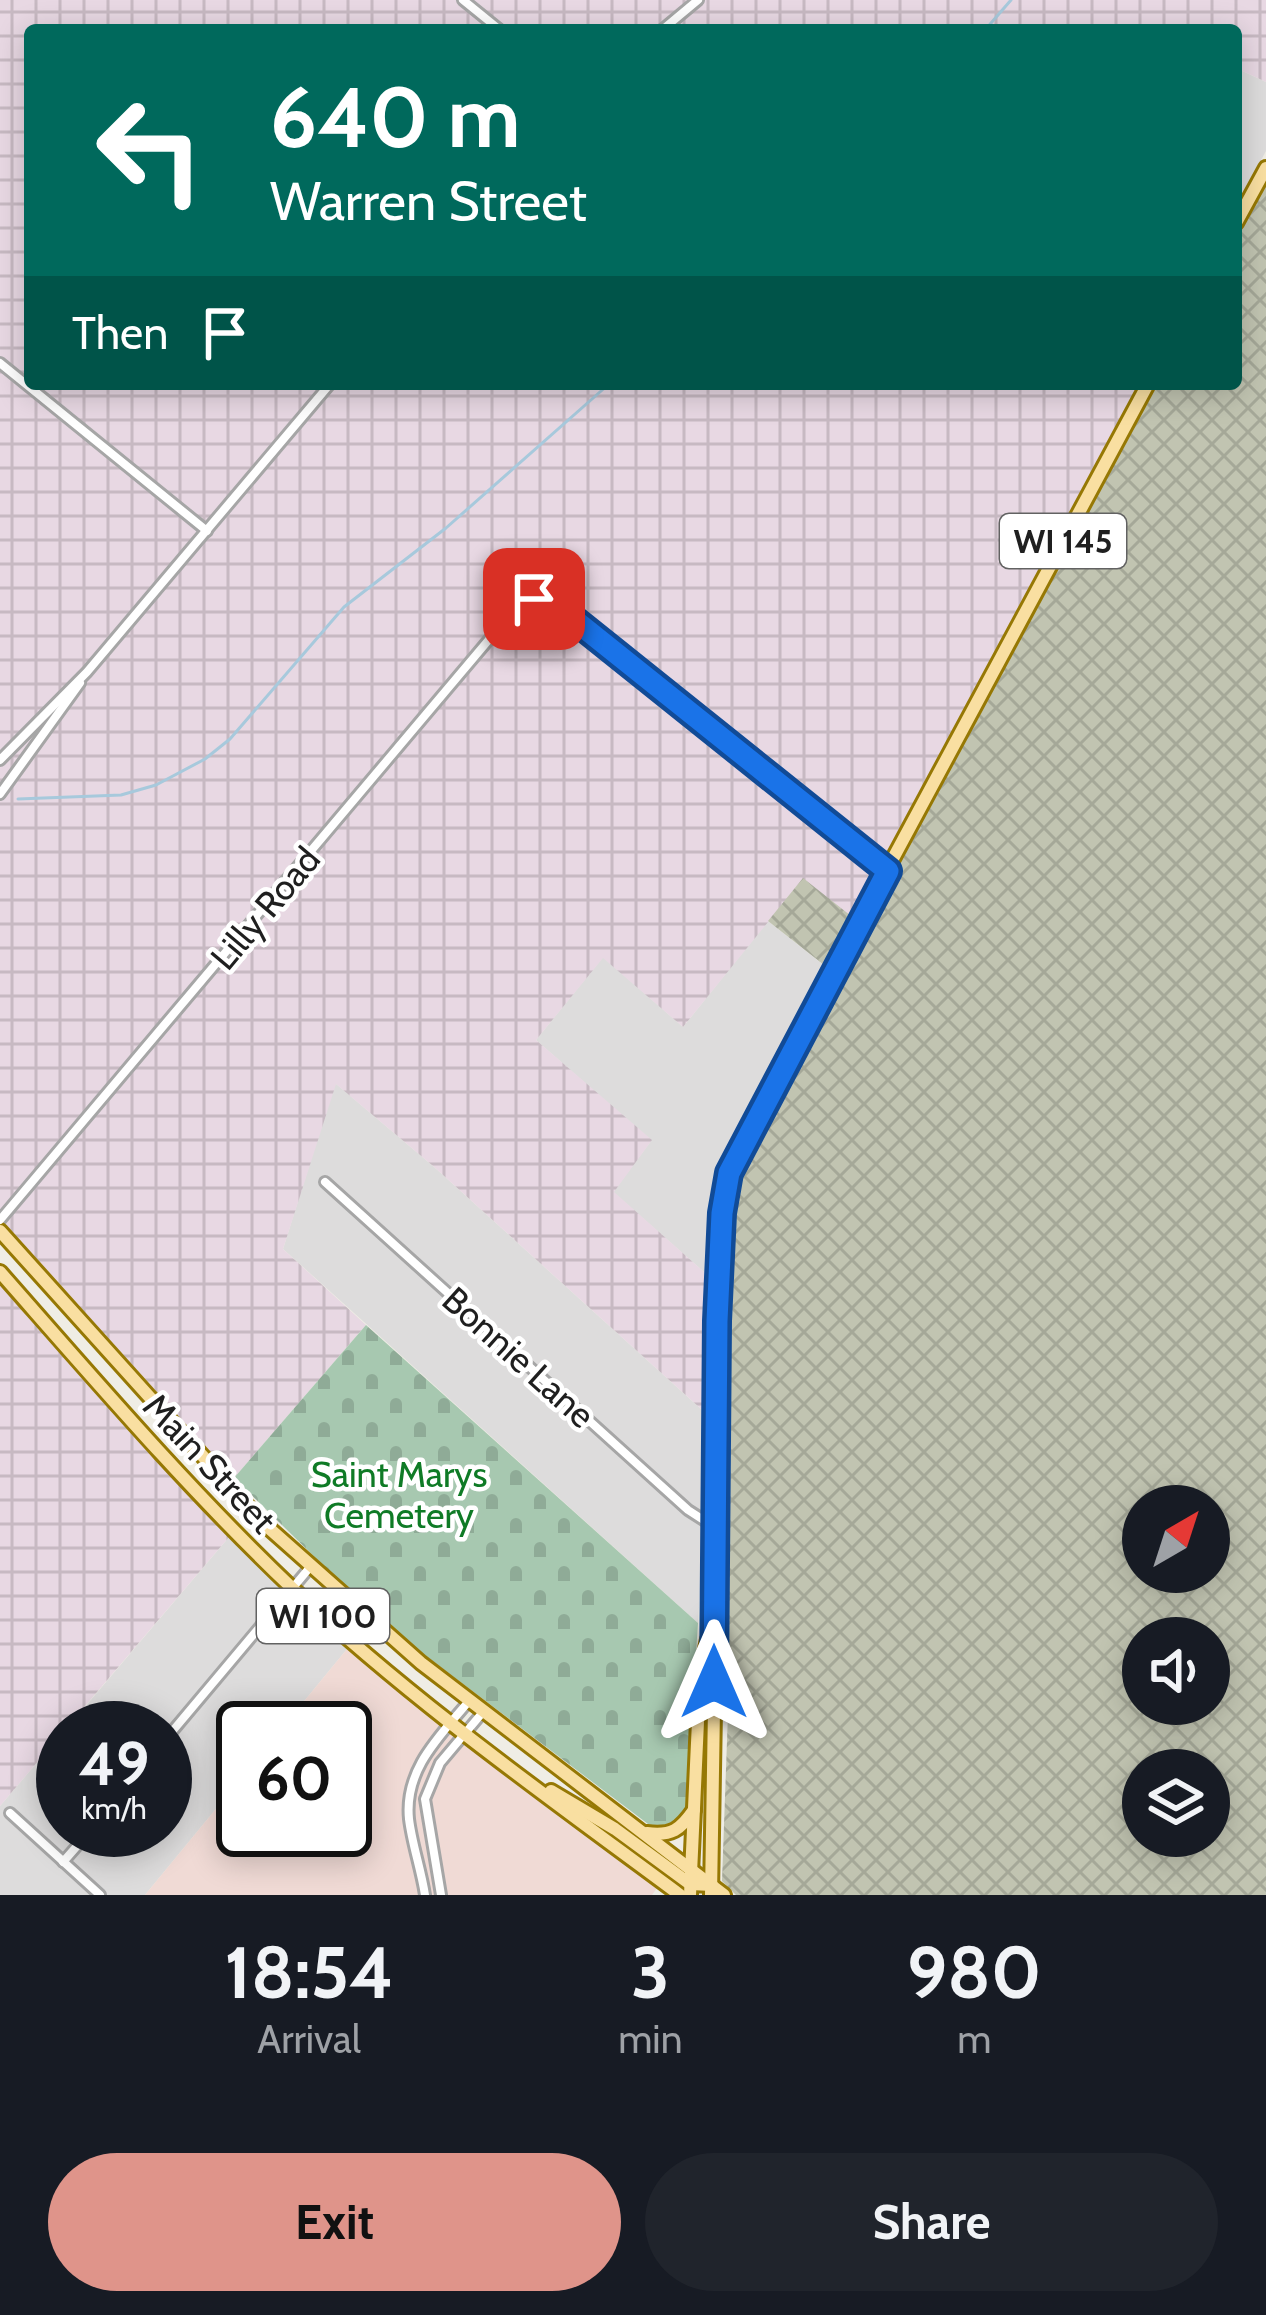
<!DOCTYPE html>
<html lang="en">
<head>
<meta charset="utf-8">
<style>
  body { margin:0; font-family:Cabin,sans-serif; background:#20242c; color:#f1f3f6; height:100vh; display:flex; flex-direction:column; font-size:45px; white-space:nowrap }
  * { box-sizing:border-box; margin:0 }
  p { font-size:39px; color:#9ea1a6 }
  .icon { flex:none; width:66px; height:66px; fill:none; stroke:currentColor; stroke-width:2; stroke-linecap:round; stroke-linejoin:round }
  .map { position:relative; height:1895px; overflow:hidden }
  .sheet { display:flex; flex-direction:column; background:#171b24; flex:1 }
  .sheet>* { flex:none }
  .top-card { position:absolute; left:24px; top:24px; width:1218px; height:366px; border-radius:12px; box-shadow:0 6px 30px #0003; background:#00695c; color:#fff; overflow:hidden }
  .needle { width:78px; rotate:39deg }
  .fabs { position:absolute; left:1122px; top:1485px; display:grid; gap:24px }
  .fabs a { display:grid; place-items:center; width:108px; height:108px; border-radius:50%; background:#171b24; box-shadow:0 6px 30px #0003; font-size:60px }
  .speed { position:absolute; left:36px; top:1701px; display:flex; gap:24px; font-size:60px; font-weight:700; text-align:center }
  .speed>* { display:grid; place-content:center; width:156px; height:156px; border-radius:50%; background:#171b24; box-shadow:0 6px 30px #0003; line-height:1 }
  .speed small { font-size:30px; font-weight:400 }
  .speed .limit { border:6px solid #111; border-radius:18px; background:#fff; color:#111 }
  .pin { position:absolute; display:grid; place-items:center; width:102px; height:102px; color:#fff; margin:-51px; border-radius:24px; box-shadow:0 6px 18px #0006 }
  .me { position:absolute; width:132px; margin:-66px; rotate:0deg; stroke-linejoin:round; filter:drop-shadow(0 0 9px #0008) }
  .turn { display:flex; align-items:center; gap:42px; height:252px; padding:0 48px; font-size:54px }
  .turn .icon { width:156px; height:156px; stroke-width:2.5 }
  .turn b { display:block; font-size:84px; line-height:102px }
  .then { display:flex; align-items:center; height:114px; padding:0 48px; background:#0003; gap:24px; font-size:45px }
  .eta { display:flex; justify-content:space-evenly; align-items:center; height:204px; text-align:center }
  .eta b { font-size:72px; font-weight:700; line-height:84px }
  .primary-button { display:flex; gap:24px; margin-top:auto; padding:24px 48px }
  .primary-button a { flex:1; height:138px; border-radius:72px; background:#df948a; color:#111; font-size:48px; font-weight:700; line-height:138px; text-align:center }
  .primary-button a+a { background:#20242c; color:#f1f3f6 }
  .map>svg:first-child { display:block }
</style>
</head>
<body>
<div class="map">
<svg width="1266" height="1895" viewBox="0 0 1266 1895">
  <defs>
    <pattern id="industrial-grid" width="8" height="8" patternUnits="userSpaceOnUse" patternTransform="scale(3)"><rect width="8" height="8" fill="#e8d8e3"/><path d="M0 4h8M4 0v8" fill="none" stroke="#c7b9c2"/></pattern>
    <pattern id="construction-cross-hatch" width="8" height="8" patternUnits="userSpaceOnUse" patternTransform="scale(3)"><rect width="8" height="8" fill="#c1c4b1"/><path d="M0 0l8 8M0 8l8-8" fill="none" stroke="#a5a898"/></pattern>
    <pattern id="cemetery-stones" width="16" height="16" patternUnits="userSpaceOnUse" patternTransform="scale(3)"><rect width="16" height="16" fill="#a7c8b0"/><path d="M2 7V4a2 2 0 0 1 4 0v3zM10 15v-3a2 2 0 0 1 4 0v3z" fill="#8fab97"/></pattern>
  </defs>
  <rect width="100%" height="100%" fill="#efede5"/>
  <g fill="#dddcdc">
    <polygon points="1236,68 1266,82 1266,151 1236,206"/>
    <polygon points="768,921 826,967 725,1161 713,1198 712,1279 613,1192 651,1141 536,1040 603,957 683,1027"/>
    <polygon points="335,1083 433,1166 711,1418 698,1623 283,1249"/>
    <polygon points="229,1537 347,1649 282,1728 243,1728 243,1776 145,1895 0,1895 0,1806 63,1732 63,1830 165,1830 165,1728 67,1728"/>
  </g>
  <polygon fill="#f0dad5" points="347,1649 488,1761 657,1888 652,1895 145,1895 243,1776 243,1830 345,1830 345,1728 282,1728"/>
  <g fill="url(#industrial-grid)">
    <polygon points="0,0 1266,0 1266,82 1236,68 1236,30 30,30 30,384 1140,384 852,918 803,879 683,1027 603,958 536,1040 652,1140 614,1192 712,1279 711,1418 433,1166 336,1084 283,1249 366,1325 234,1478 0,1218"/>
    <polygon points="0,1285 229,1537 0,1806"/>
  </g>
  <path fill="url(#construction-cross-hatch)" fill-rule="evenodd" d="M1266 182V1895H736L722 1881 728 1713 724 1425 733 1191 770 1102 838 976 768 921 803 878 865 927 1156 384H1236V236ZM1143 1506H1209V1572H1143ZM1143 1638H1209V1704H1143ZM1143 1770H1209V1836H1143Z"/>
  <polygon fill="url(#cemetery-stones)" points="366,1325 698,1623 686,1808 678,1824 661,1829 652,1827 422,1653 334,1576 234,1478"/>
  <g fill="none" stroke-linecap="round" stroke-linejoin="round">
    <g stroke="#a7c9dc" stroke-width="3">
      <polyline points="985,30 1011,0"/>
      <polyline points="18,799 121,795 156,785 205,759 230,739 344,607 446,528 609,384"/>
    </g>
    <defs>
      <g id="minor">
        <polyline points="463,0 500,30"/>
        <polyline points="662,30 698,0"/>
        <polyline points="0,363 207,531"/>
        <polyline points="0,760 87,672 330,384"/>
        <polyline points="0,794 80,683"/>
        <polyline points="325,1182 688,1510 716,1528"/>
        <polyline points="0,1220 497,630 526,601 542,600 562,610 887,870"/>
        <polyline points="165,1740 311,1566"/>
        <polyline points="10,1813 100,1895"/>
        <polyline points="63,1862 91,1830"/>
        <path d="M425 1895C421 1869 412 1844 409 1819 404 1769 440 1736 469 1701"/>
        <polyline points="441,1895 425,1799 440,1763 483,1712"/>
      </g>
      <g id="primary">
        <polyline points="1236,223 1266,168"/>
        <polyline points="0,1231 262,1522 421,1663 724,1895"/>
        <path d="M0 1272C95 1380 188 1489 292 1588 412 1701 548 1797 680 1895"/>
        <polyline points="551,1791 615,1829 690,1884 712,1885"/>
        <path d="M647 1833C672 1836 680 1830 694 1810"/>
        <polyline points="690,1895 700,1678 708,1639"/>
        <polyline points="711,1895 722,1213 731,1165 781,1067 1148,384"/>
      </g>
    </defs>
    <use href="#minor" stroke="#a6a6a6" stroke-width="14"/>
    <use href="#primary" stroke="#967804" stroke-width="18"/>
    <use href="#minor" stroke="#fff" stroke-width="8"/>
    <use href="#primary" stroke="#f9dfa1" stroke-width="12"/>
  </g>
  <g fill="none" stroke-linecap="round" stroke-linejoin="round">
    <defs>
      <polyline id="route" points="534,599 562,610 888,871 729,1173 722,1213 717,1321 714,1682"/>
    </defs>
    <use href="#route" stroke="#114b97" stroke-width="30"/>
    <use href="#route" stroke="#1a73e8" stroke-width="21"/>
  </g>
  <g text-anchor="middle" stroke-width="9" stroke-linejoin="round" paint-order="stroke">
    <g fill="#fff" stroke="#626262" stroke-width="3">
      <rect x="1000" y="514" width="126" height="54" rx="9"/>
      <rect x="257" y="1589" width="132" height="54" rx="9"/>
    </g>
    <g font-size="33" font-weight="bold" fill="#1f1f1f">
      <text x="1063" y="553">WI 145</text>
      <text x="323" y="1628">WI 100</text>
    </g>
    <g font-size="36" fill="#1f1f1f" stroke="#fff">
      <text transform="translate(265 908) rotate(-50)" y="13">Lilly Road</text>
      <text transform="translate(519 1357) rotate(42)" y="13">Bonnie Lane</text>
      <text transform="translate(210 1463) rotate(47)" y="13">Main Street</text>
    </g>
    <g font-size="36" fill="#0f7b26" stroke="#fff">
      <text x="399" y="1487">Saint Marys<tspan x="399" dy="41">Cemetery</tspan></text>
    </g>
  </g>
</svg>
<div class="fabs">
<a><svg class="needle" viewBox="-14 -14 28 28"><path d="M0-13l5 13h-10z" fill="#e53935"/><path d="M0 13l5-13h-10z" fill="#9ea1a6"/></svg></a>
<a><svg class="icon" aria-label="sound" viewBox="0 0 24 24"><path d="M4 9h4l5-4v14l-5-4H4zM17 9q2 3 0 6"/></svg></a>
<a><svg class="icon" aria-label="layers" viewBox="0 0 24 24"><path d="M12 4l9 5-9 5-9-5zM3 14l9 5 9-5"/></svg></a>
</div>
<div class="speed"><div>49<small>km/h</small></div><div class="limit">60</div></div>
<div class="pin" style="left:534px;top:599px;background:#d93025"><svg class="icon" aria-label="arrive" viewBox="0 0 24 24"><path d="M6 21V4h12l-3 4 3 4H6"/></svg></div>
<svg class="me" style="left:714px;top:1682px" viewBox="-20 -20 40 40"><path d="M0-17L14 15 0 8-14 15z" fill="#1a73e8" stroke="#fff" stroke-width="4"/></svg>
<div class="top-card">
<div class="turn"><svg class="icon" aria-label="left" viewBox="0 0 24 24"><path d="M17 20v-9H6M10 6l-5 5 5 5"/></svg><div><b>640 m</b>Warren Street</div></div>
<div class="then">Then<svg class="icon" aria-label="arrive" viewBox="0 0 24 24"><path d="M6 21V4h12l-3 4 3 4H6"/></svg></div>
</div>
</div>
<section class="sheet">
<div class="eta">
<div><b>18:54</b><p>Arrival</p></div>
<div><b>3</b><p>min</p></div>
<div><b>980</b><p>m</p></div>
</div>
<div class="primary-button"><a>Exit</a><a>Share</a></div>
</section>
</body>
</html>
